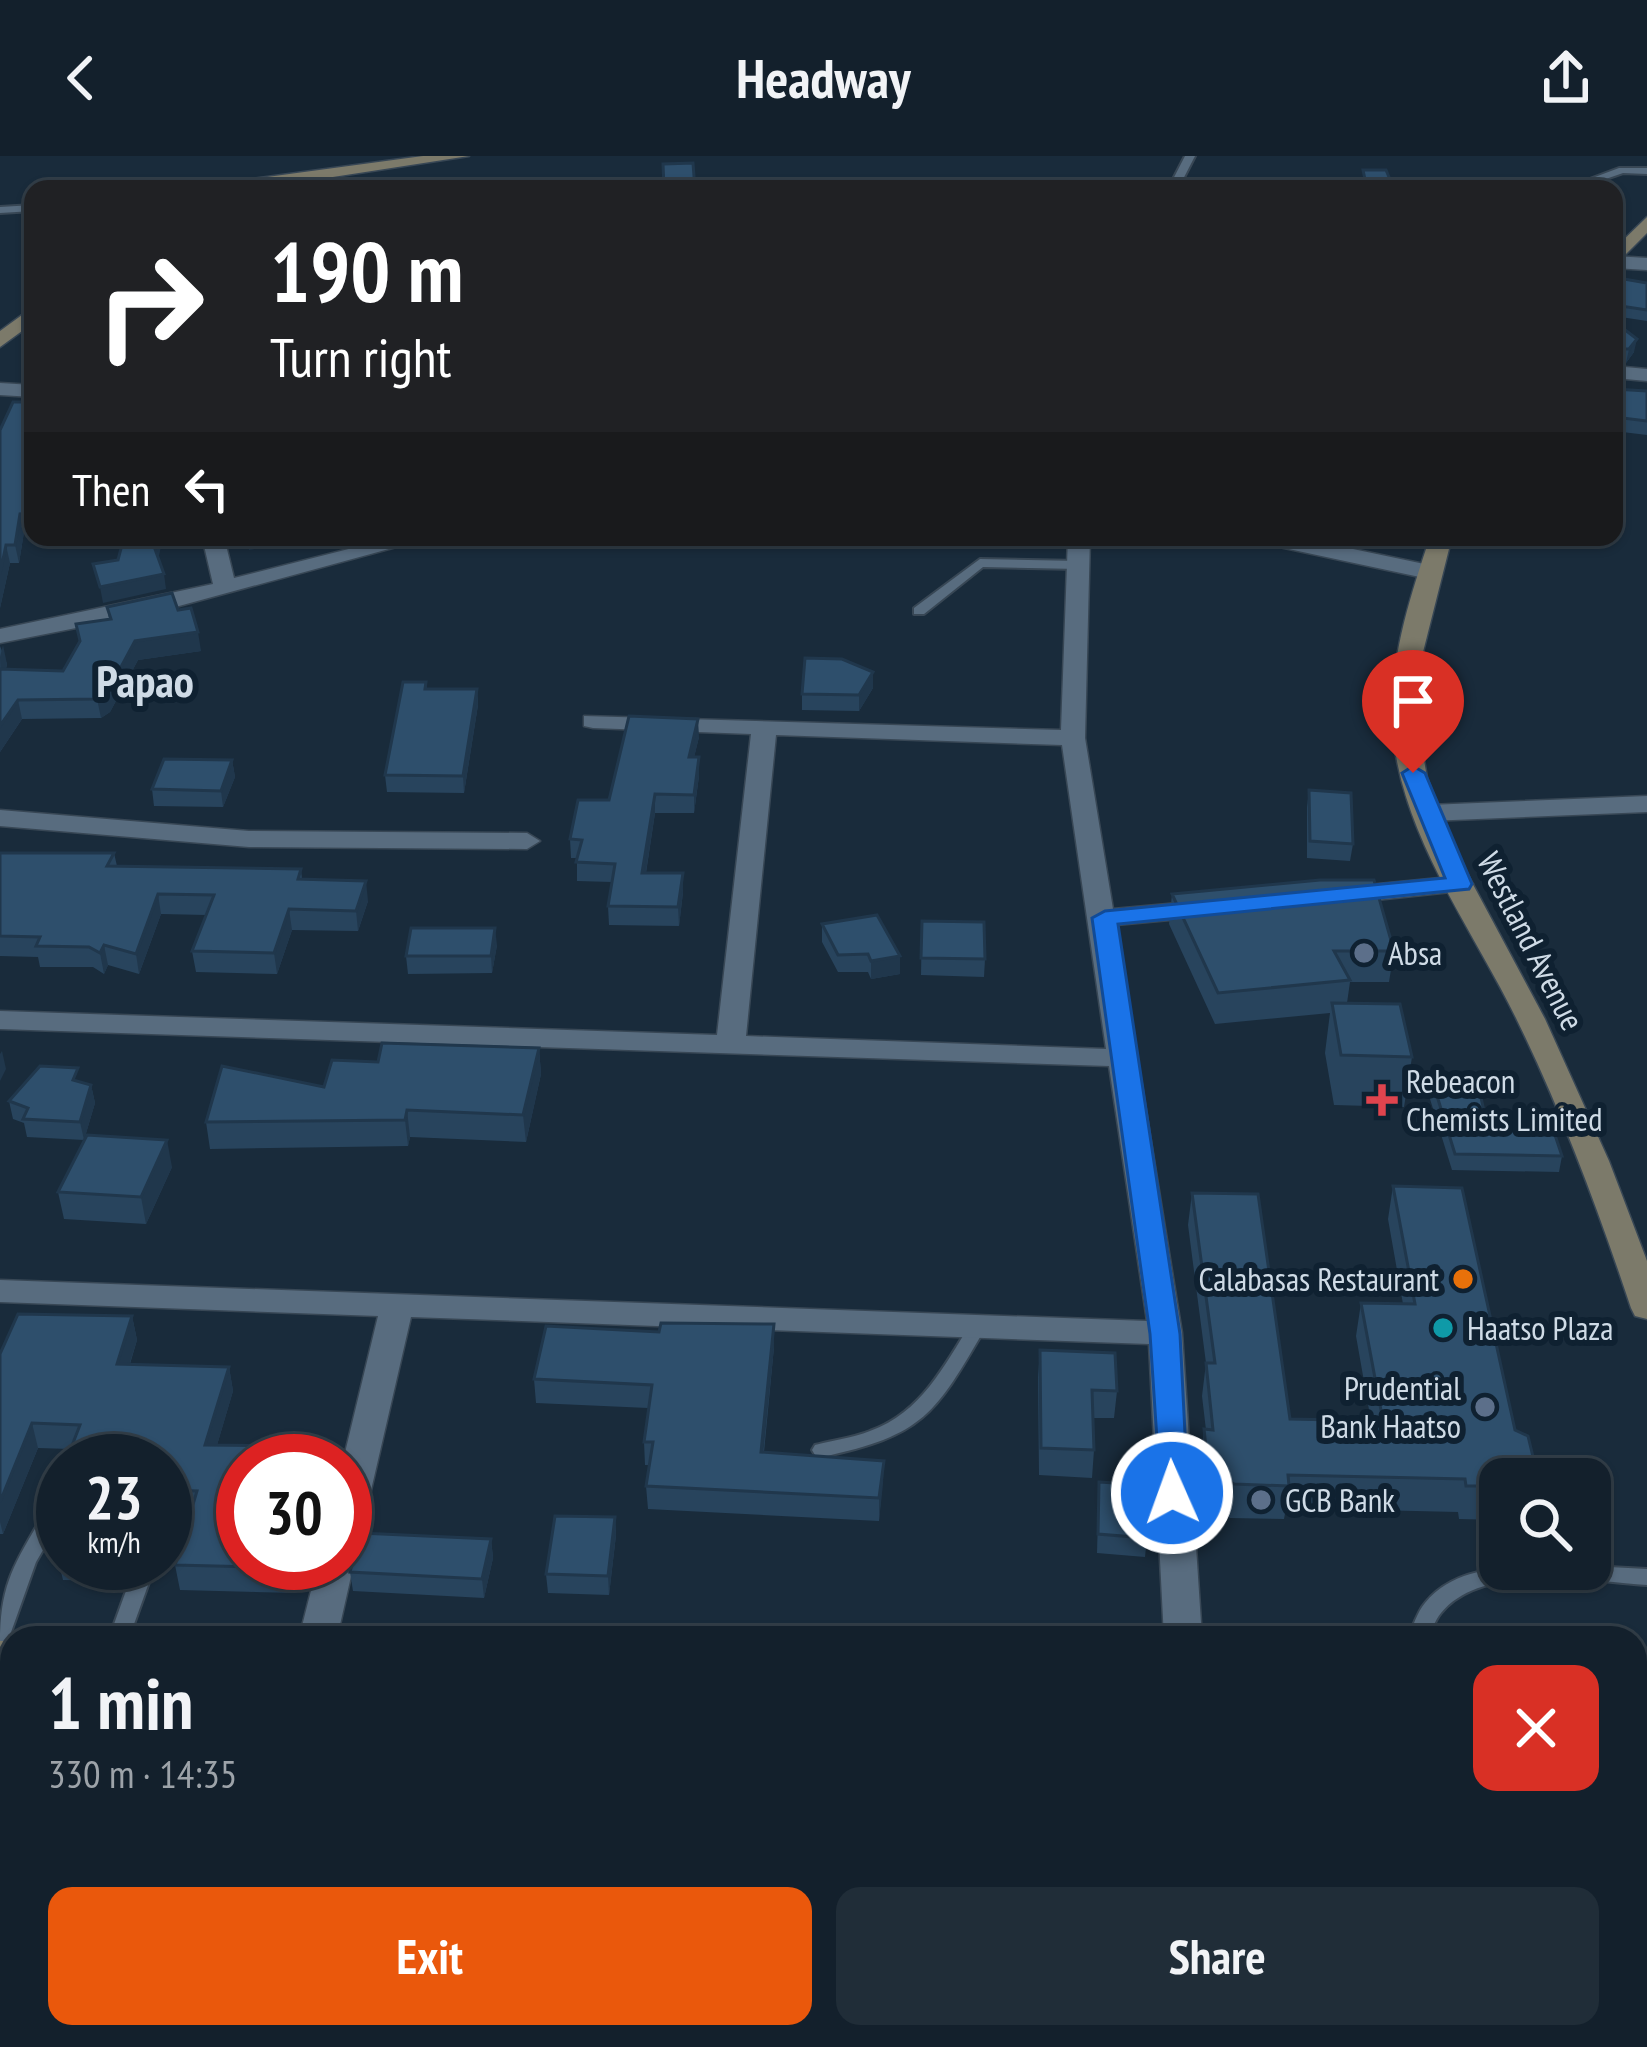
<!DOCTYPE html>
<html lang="en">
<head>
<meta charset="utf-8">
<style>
  body { margin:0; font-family:"PT Sans Narrow",sans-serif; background:#202d38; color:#f1f3f6; height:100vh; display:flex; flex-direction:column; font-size:45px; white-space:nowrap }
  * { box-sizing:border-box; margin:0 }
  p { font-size:39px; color:#9da3a9 }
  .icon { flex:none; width:66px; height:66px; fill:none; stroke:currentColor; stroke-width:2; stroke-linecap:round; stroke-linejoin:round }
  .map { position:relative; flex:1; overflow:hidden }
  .details { position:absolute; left:0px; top:1470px; width:1647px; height:423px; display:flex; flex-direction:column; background:#13202c; border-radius:36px 36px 0 0; box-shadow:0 3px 9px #0004,0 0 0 3px #323e48 }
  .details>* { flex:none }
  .banner { position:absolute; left:24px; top:24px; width:1599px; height:366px; border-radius:24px; box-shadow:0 3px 9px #0004,0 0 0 3px #323e48; background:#202124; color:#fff; overflow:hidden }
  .tools { position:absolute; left:1479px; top:1302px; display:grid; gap:24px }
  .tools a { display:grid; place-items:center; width:132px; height:132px; border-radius:24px; background:#13202c; box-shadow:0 3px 9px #0004,0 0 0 3px #323e48; font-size:60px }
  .speed { position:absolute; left:36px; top:1278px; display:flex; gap:24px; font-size:60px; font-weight:700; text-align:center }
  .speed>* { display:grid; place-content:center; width:156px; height:156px; border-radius:50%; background:#13202c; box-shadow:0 3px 9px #0004,0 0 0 3px #323e48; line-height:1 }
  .speed small { font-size:30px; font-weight:400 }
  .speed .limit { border:18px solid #d22; background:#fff; color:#111 }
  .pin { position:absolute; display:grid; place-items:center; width:102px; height:102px; color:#fff; margin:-123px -51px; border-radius:50% 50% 50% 0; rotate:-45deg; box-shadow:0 0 12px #0007 }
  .pin .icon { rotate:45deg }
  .me { position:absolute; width:132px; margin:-66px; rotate:358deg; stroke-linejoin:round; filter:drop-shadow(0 0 9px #0008) }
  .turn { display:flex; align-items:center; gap:42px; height:252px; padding:0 48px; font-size:54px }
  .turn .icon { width:156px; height:156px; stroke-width:2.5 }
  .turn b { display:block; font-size:84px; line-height:102px }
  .then { display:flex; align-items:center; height:114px; padding:0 48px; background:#0003; gap:24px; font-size:45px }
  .round { display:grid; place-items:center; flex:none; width:126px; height:126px; border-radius:24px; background:#202d38 }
  .headline { display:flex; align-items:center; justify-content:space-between; height:204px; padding:0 48px }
  h1 { font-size:72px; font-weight:700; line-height:90px }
  .primary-button { display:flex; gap:24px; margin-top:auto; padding:24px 48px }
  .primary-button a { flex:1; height:138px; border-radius:24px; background:#ea580c; color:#fff; font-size:48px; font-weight:700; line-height:138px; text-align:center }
  .primary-button a+a { background:#202d38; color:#f1f3f6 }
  header { display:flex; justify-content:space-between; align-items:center; height:156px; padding:0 48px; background:#13202c; font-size:54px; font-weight:700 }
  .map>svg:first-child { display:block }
</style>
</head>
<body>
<header><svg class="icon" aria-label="back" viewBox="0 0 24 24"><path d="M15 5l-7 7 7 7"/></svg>Headway<svg class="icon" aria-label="share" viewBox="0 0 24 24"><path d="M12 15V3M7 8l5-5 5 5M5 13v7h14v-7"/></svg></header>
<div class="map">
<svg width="1647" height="1891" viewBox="0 0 1647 1891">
  <rect width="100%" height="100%" fill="#192b3b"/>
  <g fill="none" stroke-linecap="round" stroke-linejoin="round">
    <defs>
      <g id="lane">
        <polygon points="1185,0 1195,0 1178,33 1168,33"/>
        <polygon points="1619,12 1647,12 1647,18 1623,17 1577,33 1563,33"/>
        <polygon points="33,49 33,55 0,57 0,51"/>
        <polygon points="980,403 1079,405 1085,409 1079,413 983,411 924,458 914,458 914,452"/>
        <path d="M977 1165 983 1167 986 1171C935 1258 925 1279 822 1301L815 1299 812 1294 815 1289C834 1284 852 1282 870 1275 921 1257 944 1210 971 1167Z"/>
        <path d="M63 1360V1374L53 1377 36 1406 10 1479 7 1485 0 1487C0 1433 12 1411 39 1366Z"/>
        <polygon points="136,1407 156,1407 129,1482 109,1482"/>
        <path d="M1590 1410 1647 1413V1429C1589 1425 1482 1406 1441 1457 1435 1464 1432 1474 1428 1482H1408C1413 1471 1417 1456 1425 1447 1464 1400 1536 1413 1590 1413Z"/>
        <rect x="1635" y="1632" width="12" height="18"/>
      </g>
      <g id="street">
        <polygon points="1614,100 1647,102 1647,114 1614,112"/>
        <polygon points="1614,210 1647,213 1647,225 1614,222"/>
        <polygon points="0,227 33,229 33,241 0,239"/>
        <polygon points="202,381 224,381 234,422 396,381 433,381 157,456 0,487 0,473 213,428"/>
        <path d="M1068 381H1090L1085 582 1113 753 1212 744 1226 752 1212 760 1116 769 1182 1177 1202 1482H1164L1149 1188 411 1161 363 1369 358 1378 345 1382 343 1305 378 1160 0 1146V1124L1147 1165 1109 910 0 873V855L717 879 751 578 593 572 584 570V560L1061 574ZM776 579 1062 589 1106 893 746 880Z"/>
        <polygon points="1254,381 1296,381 1429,409 1440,416 1429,423 1265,388"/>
        <polygon points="1647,640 1647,656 1429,665 1416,657 1429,649"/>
        <polygon points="0,654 249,675 527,677 540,685 527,693 249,691 0,670"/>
        <polygon points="1460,720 1473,728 1470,734 1338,748 1324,740 1338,732"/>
        <polygon points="345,1396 354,1407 337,1482 299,1482 318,1407 345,1407"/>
        <polygon points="1014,1881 1056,1881 1057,1891 1013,1891"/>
      </g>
      <g id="secondary">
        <polygon points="423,0 469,0 255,33 207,33 216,28"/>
        <polygon points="1647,61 1647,77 1614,110 1614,93"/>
        <polygon points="33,151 33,167 0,191 0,175"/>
        <path d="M1430 381H1452L1420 508 1417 561 1427 622 1454 693 1545 863 1609 1005 1647 1105V1163L1635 1160 1631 1152C1598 1053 1562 956 1516 862 1473 774 1407 687 1394 587 1385 517 1408 447 1430 381Z"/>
        <rect x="0" y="1485" width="12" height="30"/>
        <rect x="1635" y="1537" width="12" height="30"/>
      </g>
    </defs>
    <use href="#lane" stroke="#384755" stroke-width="4"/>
    <use href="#street" stroke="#384755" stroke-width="3"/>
    <use href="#secondary" stroke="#384755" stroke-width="3"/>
    <use href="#lane" fill="#586c7f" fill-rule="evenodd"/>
    <use href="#street" fill="#586c7f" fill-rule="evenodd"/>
    <use href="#secondary" fill="#7c7a6a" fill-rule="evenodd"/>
  </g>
  <g fill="#28445d">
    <polygon points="1647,127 1647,165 1614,160 1614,139"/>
    <polygon points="1614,177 1634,196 1626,207 1614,207 1614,214"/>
    <polygon points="1614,233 1647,235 1647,279 1614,275"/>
    <polygon points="33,246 33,375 24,376 19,407 10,407 0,452 0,274"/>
    <polygon points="107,451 178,454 201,495 138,504 110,556 101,562 22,563 0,596 0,490 7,508 6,513 63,515 109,463"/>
    <polygon points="426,526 427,533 477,533 478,549 464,637 387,636 385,619"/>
    <polygon points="873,532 859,555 802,554 802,538"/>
    <polygon points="699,581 694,601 699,601 699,620 694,657 655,657 646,717 683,717 683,736 679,770 609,769 608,750 612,726 577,725 577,702 571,702 570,683 609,644"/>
    <polygon points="232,604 235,621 223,651 154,650 152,633"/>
    <polygon points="1309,634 1353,688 1350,705 1307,702 1307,651"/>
    <polygon points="0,697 114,697 117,710 301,713 302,723 368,745 358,775 292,774 277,818 196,816 192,795 206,759 161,758 139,818 108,809 104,818 93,811 40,811 38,801 0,800"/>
    <polygon points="1172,738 1394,795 1389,826 1350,826 1347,847 1412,901 1404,951 1334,949 1325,897 1330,857 1215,868 1169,768"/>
    <polygon points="922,765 985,803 984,821 921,819"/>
    <polygon points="822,768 900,800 900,818 871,823 868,816 838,816 822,786"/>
    <polygon points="497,789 492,817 408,818 406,800"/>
    <polygon points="539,892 541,918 526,986 410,981 408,990 210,993 206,966 324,931 378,906"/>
    <polygon points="81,927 91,929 95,947 84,984 27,981 24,967 13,963 9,945"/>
    <polygon points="1433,927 1488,973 1562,1000 1559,1016 1452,1014 1430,943"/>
    <polygon points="172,1011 146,1068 64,1063 58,1036"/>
    <polygon points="1393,1030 1515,1274 1535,1309 1532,1323 1500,1323 1500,1364 1459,1363 1458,1356 1286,1352 1284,1363 1230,1362 1204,1344 1200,1307 1204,1273 1206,1274 1202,1240 1206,1207 1188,1069 1192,1037 1290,1263 1371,1265 1356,1180 1361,1147 1403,1148 1388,1063"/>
    <polygon points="132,1160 137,1184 130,1208 229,1211 233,1235 217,1289 303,1290 305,1305 243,1305 243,1407 301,1407 296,1437 180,1434 175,1409 190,1359 165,1358 165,1305 70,1293 38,1292 3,1378 0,1378 0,1198"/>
    <polygon points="774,1191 764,1296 884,1305 879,1365 648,1353 646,1330 649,1309 645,1309 644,1286 648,1252 536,1247 534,1223"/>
    <polygon points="1040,1194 1117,1235 1114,1262 1093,1262 1094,1294 1092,1322 1039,1319 1038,1221"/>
    <polygon points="63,1312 63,1354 56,1329"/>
    <polygon points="1099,1326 1147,1382 1145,1401 1097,1397"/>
    <polygon points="615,1361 616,1379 609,1439 548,1437 546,1418"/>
    <polygon points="63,1382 63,1407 114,1407 108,1425 63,1424 57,1399"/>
    <polygon points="491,1383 493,1402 484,1442 353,1435 350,1416"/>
  </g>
  <g fill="#20374c">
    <polygon points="1637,183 1634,196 1626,207 1629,193"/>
    <polygon points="20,358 24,376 19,407 15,389"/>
    <polygon points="157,381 163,381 157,409 155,393"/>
    <polygon points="247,381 315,381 315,383 249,394"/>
    <polygon points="6,389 10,407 0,452 0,418"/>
    <polygon points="164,418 166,433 103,447 100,431"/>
    <polygon points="198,476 201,495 138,504 110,556 101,562 97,543 135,485"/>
    <polygon points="3,489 7,508 1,532 0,501"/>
    <polygon points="873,516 873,532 859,555 859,539"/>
    <polygon points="477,533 478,549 464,637 463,620"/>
    <polygon points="18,544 22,563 0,596 0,570"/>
    <polygon points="698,563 699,581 690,619 689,601"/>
    <polygon points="699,601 699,620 694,657 694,639"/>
    <polygon points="232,604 235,621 223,651 221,635"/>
    <polygon points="655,638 655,657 643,735 642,717"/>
    <polygon points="683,717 683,736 679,770 678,751"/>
    <polygon points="366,725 368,745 358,775 356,755"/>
    <polygon points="158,738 161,758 139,818 136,798"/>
    <polygon points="289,753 292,774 277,818 274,797"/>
    <polygon points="495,772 497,789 492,817 491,800"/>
    <polygon points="104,789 108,809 104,818 100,797"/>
    <polygon points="900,800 900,818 871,823 871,805"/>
    <polygon points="539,892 541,918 526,986 523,959"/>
    <polygon points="2,895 6,913 0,925 0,898"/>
    <polygon points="91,929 95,947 84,984 80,966"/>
    <polygon points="407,954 410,981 408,990 405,964"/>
    <polygon points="167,984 172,1011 146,1068 141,1041"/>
    <polygon points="132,1160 137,1184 122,1232 117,1208"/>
    <polygon points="774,1168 774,1191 761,1319 761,1296"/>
    <polygon points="229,1211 233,1235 210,1313 205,1289"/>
    <polygon points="32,1267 38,1292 3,1378 0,1366 0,1346"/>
    <polygon points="884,1305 883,1328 879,1365 879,1342"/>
    <polygon points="1535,1309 1532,1323 1520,1323"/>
    <polygon points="615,1361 616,1379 609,1439 608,1420"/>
    <polygon points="491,1383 493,1402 484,1442 482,1423"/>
    <polygon points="104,1407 114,1407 108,1425"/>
    <polygon points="292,1407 301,1407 296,1437 291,1412"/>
  </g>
  <g fill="#2e4f6c" stroke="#20374c" stroke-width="3">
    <polygon points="693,7 695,33 664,33 663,8"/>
    <polygon points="1363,14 1386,14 1394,33 1367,33"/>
    <polygon points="1624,123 1647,127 1647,154 1614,149 1614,139"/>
    <polygon points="1620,170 1637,183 1629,193 1614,193 1614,177"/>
    <polygon points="1614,233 1647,235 1647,265 1614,261"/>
    <polygon points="13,246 33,246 33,357 20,358 15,389 6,389 0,418 0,274"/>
    <polygon points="124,381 157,381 155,393 164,418 100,431 93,408 118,404"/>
    <polygon points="172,437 178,454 191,452 198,476 135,485 107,537 97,543 18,544 0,570 0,513 63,515 80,485 76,468 111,463 107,451"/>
    <polygon points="805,502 842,503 873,516 859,539 802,538"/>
    <polygon points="403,526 426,526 425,533 477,533 463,620 385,619"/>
    <polygon points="629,560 698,563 689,601 699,601 694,639 655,638 642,717 683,717 678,751 608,750 615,708 576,706 582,684 570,683 578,644 609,644"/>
    <polygon points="164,603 232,604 221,635 152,633"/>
    <polygon points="1309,634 1351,637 1353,688 1310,685"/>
    <polygon points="0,697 114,697 107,710 301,713 298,723 366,725 356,755 289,753 274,797 192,795 214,739 158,738 136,798 104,789 100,797 89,791 36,790 40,781 0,780"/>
    <polygon points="1320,724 1374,724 1394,795 1334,795 1350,824 1218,837 1172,738"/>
    <polygon points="877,759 900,800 871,805 868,798 838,799 822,768"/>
    <polygon points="922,765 984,766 985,803 921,802"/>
    <polygon points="411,772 495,772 491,800 406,800"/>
    <polygon points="1332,847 1400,848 1412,901 1341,899"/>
    <polygon points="382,887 539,892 523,959 407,954 405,964 206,966 222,910 324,931 332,904 378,906"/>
    <polygon points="40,910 78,912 73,924 91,929 80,966 23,963 28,952 9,945"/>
    <polygon points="1433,927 1478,928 1488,973 1553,973 1562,1000 1455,998"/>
    <polygon points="87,979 167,984 141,1041 58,1036"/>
    <polygon points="1393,1030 1462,1032 1515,1274 1528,1280 1535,1309 1520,1323 1500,1323 1500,1330 1466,1330 1465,1323 1288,1319 1289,1330 1234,1328 1208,1311 1204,1273 1213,1274 1206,1207 1215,1207 1192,1037 1258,1038 1290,1263 1383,1265 1361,1147 1415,1148"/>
    <polygon points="18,1158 132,1160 117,1208 229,1211 205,1289 303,1290 299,1305 243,1305 243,1407 292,1407 291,1412 175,1409 197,1335 165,1334 165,1305 66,1305 80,1269 32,1267 0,1346 0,1198"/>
    <polygon points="661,1167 774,1168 761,1296 884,1305 879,1342 646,1330 653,1286 644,1286 652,1229 534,1223 546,1170 659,1176"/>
    <polygon points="1040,1194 1115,1197 1117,1235 1092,1234 1094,1294 1041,1292"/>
    <polygon points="63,1312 63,1330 56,1329"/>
    <polygon points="1099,1326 1147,1329 1147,1382 1098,1378"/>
    <polygon points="555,1360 615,1361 608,1420 546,1418"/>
    <polygon points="360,1377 491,1383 482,1423 350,1416"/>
    <polygon points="63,1382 63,1399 57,1399"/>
  </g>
  <polygon fill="#1a73e8" stroke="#114b97" stroke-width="3" points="1413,610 1425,617 1472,728 1469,733 1118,768 1180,1178 1188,1337 1172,1349 1161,1345 1150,1178 1092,762 1105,755 1445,722 1402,617"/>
  <g fill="#5c6f8a" stroke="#0f2131" stroke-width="4.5">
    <circle cx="1364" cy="797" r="12"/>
    <circle cx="1485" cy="1251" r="12"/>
    <circle cx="1261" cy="1344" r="12"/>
  </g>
  <path fill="#e0444e" stroke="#0f2131" stroke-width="4.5" d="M1376 926h12v12h12v12h-12v12h-12v-12h-12v-12h12z"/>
  <circle fill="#e8710a" stroke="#0f2131" stroke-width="4.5" cx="1463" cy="1123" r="12"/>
  <circle fill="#0f9aa8" stroke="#0f2131" stroke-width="4.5" cx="1443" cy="1172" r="12"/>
  <g text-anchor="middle" stroke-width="12" stroke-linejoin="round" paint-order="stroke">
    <g font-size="33" fill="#cfdbe6" stroke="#0f2131">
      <text transform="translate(1531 785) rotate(63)" y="12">Westland Avenue</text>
    </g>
    <g font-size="33" fill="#cfdbe6" stroke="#0f2131" text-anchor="start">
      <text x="1388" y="809">Absa</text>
      <text x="1406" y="937">Rebeacon<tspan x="1406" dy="38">Chemists Limited</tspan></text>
      <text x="1439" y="1135" text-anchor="end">Calabasas Restaurant</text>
      <text x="1467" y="1184">Haatso Plaza</text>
      <text x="1461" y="1244" text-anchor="end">Prudential<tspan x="1461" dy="38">Bank Haatso</tspan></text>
      <text x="1285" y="1356">GCB Bank</text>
    </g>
    <g font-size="45" font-weight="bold" fill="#cfdbe6" stroke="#0f2131">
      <text x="145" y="541">Papao</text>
    </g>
  </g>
</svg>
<div class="tools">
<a><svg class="icon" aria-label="search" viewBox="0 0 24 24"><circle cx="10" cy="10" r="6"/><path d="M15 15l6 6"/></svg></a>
</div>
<div class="speed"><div>23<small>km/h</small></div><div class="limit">30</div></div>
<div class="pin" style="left:1413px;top:617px;background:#d93025"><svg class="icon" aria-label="arrive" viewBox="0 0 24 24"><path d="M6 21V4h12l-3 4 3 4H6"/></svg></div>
<svg class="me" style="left:1172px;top:1337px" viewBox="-20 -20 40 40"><circle r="17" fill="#1a73e8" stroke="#fff" stroke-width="3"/><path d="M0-11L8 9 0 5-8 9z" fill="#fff"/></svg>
<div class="banner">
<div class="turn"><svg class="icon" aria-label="right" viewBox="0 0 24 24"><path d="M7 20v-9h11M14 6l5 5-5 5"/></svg><div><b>190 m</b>Turn right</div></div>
<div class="then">Then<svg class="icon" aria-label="left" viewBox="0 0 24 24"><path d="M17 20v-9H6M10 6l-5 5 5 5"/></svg></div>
</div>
<section class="details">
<div class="headline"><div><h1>1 min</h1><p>330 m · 14:35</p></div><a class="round" style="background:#d93025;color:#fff"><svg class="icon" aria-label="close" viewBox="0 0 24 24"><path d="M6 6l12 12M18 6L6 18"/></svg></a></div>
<div class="primary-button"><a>Exit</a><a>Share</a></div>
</section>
</div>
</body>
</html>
